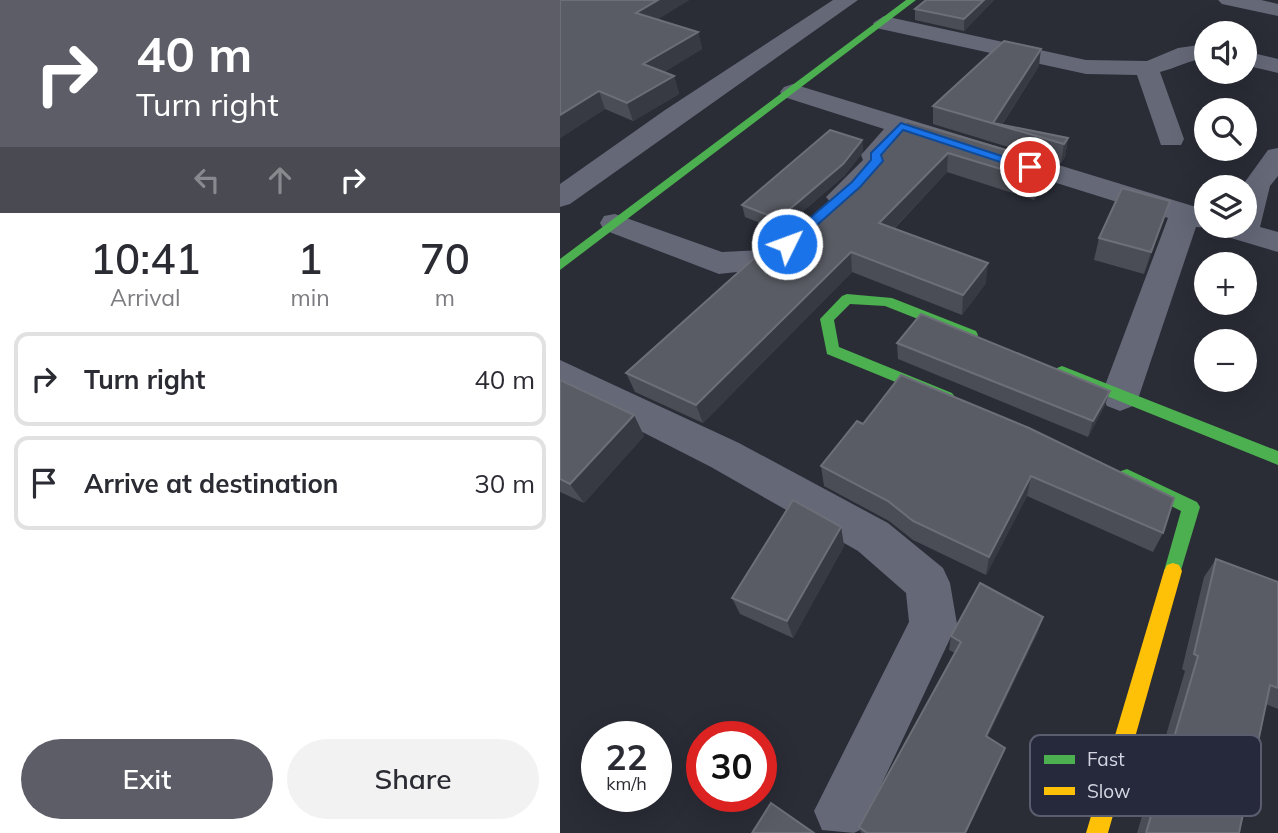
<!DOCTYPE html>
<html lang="en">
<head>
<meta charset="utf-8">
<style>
  body { margin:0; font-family:Mulish,sans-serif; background:#f2f2f3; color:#2b2b33; height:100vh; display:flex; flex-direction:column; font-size:26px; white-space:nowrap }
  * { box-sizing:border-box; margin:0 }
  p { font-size:23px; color:#7c7c81 }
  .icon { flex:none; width:38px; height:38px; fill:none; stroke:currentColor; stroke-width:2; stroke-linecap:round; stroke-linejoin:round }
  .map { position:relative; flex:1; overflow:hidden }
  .sheet { display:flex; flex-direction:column; background:#fff; width:560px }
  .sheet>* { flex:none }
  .top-card { background:#5c5d67; color:#fff; overflow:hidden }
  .fabs { position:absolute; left:634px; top:21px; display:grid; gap:14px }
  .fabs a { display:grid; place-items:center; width:63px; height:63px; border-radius:50%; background:#fff; box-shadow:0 7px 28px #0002; font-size:35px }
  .speed { position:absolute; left:21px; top:721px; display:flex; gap:14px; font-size:35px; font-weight:700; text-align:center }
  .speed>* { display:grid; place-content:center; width:91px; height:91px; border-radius:50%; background:#fff; box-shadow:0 7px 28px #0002; line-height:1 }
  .speed small { font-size:18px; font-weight:400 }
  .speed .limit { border:10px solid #d22; background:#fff; color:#111 }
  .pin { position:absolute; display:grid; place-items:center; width:60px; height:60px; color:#fff; margin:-30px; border:4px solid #fff; border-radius:50%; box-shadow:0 2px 7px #0007 }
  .me { position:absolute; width:77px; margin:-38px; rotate:48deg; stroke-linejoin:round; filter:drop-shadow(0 0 5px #0008) }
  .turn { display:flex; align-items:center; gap:24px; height:147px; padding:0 21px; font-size:32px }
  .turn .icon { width:91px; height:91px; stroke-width:2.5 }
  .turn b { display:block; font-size:49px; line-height:60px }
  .lanes { display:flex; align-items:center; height:66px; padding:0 21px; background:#0003; justify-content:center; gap:35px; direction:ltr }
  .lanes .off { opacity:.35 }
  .eta { display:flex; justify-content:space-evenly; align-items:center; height:119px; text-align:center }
  .eta b { font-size:42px; font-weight:600; line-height:49px }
  .primary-button { display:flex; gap:14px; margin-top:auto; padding:14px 21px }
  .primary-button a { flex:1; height:80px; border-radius:42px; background:#5c5d67; color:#fff; font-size:28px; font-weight:600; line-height:80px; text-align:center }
  .primary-button a+a { background:#f2f2f3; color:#2b2b33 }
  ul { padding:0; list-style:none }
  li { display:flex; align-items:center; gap:21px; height:94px; margin:0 14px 10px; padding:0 7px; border:4px solid #e1e1e2; border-radius:14px }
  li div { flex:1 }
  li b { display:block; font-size:26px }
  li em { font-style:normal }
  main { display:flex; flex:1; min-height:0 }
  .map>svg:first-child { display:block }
</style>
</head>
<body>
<main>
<section class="sheet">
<div class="top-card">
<div class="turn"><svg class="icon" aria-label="right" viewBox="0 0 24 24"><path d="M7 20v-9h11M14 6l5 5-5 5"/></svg><div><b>40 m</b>Turn right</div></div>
<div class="lanes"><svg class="icon off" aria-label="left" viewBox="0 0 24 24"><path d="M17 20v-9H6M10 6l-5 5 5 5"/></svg><svg class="icon off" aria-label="ahead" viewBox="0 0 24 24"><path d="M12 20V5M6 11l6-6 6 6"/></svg><svg class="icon" aria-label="right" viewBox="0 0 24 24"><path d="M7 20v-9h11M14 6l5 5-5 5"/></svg></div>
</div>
<div class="eta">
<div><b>10:41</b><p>Arrival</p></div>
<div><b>1</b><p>min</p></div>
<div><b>70</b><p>m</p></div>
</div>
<ul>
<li><svg class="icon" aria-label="right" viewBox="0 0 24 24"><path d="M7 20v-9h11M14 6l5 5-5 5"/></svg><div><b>Turn right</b></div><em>40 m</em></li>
<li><svg class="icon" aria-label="arrive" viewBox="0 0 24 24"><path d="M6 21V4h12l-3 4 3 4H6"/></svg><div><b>Arrive at destination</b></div><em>30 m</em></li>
</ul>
<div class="primary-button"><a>Exit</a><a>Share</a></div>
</section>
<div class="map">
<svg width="718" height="833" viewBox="0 0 718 833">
  <rect width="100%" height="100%" fill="#2a2c36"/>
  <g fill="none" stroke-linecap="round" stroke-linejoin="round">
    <g fill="#646877" fill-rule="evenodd">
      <polygon points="273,0 298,0 10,204 0,207 0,184 105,110"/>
      <polygon points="658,0 701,0 718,4 718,16 662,4"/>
      <path d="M324 16 526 60 587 61 618 48 646 44V58C630 60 616 68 600 72L624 139 621 145H601L577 75 526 74 316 28 313 23Z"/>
      <polygon points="684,51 718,59 718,73 684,65"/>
      <path d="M233 84 646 210V226H684V187L682 186 708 150 718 148V176L710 186 700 227 718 232V252L654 233 651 228 636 227 579 396 573 406 560 411 547 406 541 396 608 218 347 136 329 156 331 161 327 167C311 183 296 209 271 203L266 197 303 160 301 155 324 129 224 97 220 92 224 87Z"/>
      <polygon points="55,214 162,252 202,250 222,232 233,229 244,232 249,239 221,267 159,274 44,230 40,223 44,216"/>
      <polygon points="0,360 179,443 328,523 383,568 390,583 397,624 300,830 294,833 262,830 254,811 349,622 346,593 298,551 151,467 0,390"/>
    </g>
    <g fill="#4caf50" fill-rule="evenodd">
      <polygon points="346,0 356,0 0,270 0,259"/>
      <polygon points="287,294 332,298 416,331 418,335 416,339 411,340 325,306 290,304 274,320 279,347 392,393 395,397 392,401 382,401 267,354 260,319 282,296"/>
      <polygon points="502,366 718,451 718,465 497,376 495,372 497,368"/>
      <polygon points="567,469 637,502 640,507 619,577 613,579 607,577 604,571 621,511 561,481 559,476 561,471"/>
    </g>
    <polygon fill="#ffc107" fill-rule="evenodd" points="613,563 619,565 622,571 548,833 526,833 604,571 607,565"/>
  </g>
  <g fill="#4b4d56">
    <polygon points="0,0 129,0 98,19 138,32 142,49 104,72 114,76 119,94 73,121 45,109 0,138"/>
    <polygon points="434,0 404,31 355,20 355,9"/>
    <polygon points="479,66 442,125 508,138 505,157 501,163 373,124 373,106"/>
    <polygon points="331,137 490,163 486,183 474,200 387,172 334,229 426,283 402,315 292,272 143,423 75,392 66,373 219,249 306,172 332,144"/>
    <polygon points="302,140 303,152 284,176 220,231 185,217 182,205"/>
    <polygon points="610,201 584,274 534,260 539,238"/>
    <polygon points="337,343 550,391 544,407 528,437 338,359"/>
    <polygon points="341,375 603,533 593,552 467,496 426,575 353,540 329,521 264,486 261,466 303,424"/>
    <polygon points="0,380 74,415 84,436 24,503 0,492"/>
    <polygon points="281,527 284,546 233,638 180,614 172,598"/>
    <polygon points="656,559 718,582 718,709 706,704 679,833 577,833 625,671 622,669 644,577"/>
    <polygon points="478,632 427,737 445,748 406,833 301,833 299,827 395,653 389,650 391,636"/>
  </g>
  <g fill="#383a43">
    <polygon points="98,0 129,0 81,30 76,13"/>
    <polygon points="424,0 434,0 404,31 404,19"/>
    <polygon points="138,32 142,49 88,82 83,64"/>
    <polygon points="481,49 479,66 441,126 433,123"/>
    <polygon points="114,76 119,94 73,121 67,103"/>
    <polygon points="39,91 45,109 0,138 0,115"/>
    <polygon points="508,138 505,157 501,163 504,144"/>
    <polygon points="302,140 303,152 284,176 220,231 218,219"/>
    <polygon points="388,153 387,172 320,243 319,223"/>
    <polygon points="490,163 486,183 474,200 477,180"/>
    <polygon points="610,201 603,223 584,274 591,252"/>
    <polygon points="291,252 292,272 143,423 136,405"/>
    <polygon points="428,263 426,283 402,315 403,295"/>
    <polygon points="550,391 544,407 528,437 533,421"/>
    <polygon points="74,415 84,436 24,503 10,484"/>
    <polygon points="471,476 467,496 426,575 429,557"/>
    <polygon points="281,527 284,546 233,638 227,621"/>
    <polygon points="483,617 478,632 423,747 426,736"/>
    <polygon points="445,748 406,833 405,833"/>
  </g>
  <g fill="#5a5c65" stroke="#6d6f78" stroke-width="2">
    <polygon points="0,0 98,0 76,13 138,32 83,64 114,76 67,103 39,91 0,115"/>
    <polygon points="366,0 424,0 404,19 355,9"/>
    <polygon points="444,41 481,49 433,123 508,138 504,144 373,106"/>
    <polygon points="347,121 490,163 477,180 388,153 319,223 428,263 403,295 291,252 136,405 66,373 200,253 219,249 306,172 332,143 331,137"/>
    <polygon points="270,130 302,140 283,164 218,219 182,205"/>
    <polygon points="562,188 610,201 591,252 539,238"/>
    <polygon points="361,314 550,391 533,421 337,343"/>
    <polygon points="341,375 469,428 614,498 603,533 471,476 429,557 353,521 328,501 261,466 297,421 303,424"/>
    <polygon points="0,380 74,415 10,484 0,479"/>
    <polygon points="233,500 281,527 227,621 172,598"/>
    <polygon points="656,559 718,582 718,688 710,685 679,833 586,833 638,656 634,654"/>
    <polygon points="420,583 483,617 426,736 445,748 405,833 307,833 299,827 401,642 391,636"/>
    <polygon points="211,803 254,833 192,833"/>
  </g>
  <polygon fill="#1a73e8" stroke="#114b97" stroke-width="2" points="341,123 475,167 465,170 343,130 321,155 323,161 300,187 232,247 223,247 223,241 292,182 311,160 311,153"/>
  <rect x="470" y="735" width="231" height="81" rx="10" fill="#25293b" stroke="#595d6d" stroke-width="2"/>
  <rect x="484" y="755" width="31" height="9" fill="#4caf50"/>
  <rect x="484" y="787" width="31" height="8" fill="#ffc107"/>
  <g font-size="19" fill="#d3d6e2">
    <text x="527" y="766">Fast</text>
    <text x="527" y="798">Slow</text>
  </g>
</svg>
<div class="fabs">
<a><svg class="icon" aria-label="sound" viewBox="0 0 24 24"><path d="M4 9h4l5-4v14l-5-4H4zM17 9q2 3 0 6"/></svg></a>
<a><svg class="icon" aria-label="search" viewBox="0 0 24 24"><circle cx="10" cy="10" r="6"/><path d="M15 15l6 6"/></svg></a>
<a><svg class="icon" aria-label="layers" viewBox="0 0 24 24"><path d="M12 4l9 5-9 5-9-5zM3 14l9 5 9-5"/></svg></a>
<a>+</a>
<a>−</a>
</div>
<div class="speed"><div>22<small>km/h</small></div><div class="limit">30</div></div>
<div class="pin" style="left:470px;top:167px;background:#d93025"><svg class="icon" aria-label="arrive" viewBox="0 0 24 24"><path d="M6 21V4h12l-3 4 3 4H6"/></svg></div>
<svg class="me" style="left:227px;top:244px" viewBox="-20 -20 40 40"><circle r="17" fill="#1a73e8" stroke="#fff" stroke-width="3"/><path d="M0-11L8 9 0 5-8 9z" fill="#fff"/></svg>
</div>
</main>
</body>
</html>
